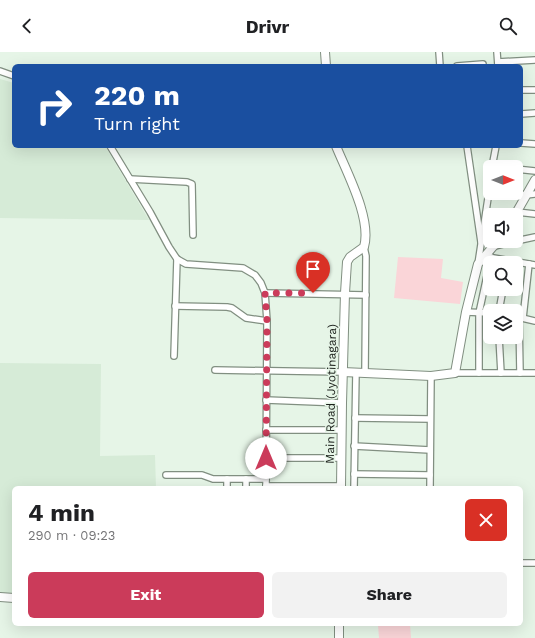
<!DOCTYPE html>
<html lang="en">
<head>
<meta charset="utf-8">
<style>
  body { margin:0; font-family:"Work Sans",sans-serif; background:#f2f2f2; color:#202124; height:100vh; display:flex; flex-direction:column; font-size:15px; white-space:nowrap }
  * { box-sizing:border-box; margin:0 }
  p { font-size:13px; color:#757577 }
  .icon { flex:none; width:22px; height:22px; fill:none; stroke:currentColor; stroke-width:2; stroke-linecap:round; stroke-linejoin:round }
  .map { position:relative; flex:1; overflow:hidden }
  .side { position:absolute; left:12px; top:434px; width:511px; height:140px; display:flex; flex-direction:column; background:#fff; border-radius:6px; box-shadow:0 4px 16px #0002 }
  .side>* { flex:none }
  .top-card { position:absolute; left:12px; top:12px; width:511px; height:84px; border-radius:6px; box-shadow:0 4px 16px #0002; background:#1a4fa0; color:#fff; overflow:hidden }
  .needle { width:26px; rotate:90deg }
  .controls { position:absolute; left:483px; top:108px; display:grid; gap:8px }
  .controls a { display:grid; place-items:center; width:40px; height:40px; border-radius:6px; background:#fff; box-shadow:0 4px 16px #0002; font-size:20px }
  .pin { position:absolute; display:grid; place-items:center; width:34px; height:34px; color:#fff; margin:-41px -17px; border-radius:50% 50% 50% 0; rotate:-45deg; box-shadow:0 0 4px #0007 }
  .pin .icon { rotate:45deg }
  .me { position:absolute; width:44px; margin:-22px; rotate:0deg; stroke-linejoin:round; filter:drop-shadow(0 0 3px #0008) }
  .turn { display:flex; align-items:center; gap:14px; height:84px; padding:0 16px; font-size:18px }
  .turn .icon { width:52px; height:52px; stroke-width:2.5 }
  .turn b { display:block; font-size:28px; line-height:34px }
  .round { display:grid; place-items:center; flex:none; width:42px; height:42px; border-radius:6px; background:#f2f2f2 }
  .head { display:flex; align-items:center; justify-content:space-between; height:68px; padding:0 16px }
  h1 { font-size:24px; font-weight:700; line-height:30px }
  .button { display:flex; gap:8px; margin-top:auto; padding:8px 16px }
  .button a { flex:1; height:46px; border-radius:6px; background:#cb3b5a; color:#fff; font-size:16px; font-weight:700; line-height:46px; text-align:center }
  .button a+a { background:#f2f2f2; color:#202124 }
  header { display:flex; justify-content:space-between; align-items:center; height:52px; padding:0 16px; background:#fff; font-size:18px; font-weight:700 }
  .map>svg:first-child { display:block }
</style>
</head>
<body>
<header><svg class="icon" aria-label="back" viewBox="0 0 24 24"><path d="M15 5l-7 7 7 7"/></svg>Drivr<svg class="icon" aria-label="search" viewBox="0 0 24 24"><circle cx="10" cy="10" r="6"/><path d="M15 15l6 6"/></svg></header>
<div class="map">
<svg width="535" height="586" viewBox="0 0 535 586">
  <rect width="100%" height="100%" fill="#e6f5e7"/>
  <g fill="#d6ebd7">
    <polygon points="0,27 14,31 14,94 105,94 149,168 0,166"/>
    <polygon points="0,311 101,312 100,404 155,403 156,436 14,436 14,543 0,542"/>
  </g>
  <g fill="#fad5d8">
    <polygon points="398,205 443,207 441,226 463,230 460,252 394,246"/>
    <polygon points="410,572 411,586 379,586 378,573"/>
  </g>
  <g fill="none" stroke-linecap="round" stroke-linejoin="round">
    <defs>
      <g id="street">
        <polyline points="439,0 440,14"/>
        <polyline points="497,0 498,14"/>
        <polyline points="498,10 535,8"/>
        <polyline points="457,14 483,12"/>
        <polyline points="0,19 14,24"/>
        <polyline points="521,38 535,38"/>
        <polyline points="521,62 535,61"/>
        <polyline points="521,91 535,92"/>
        <polyline points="110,94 150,160 169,195 177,207 186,212 243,216 255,223 261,231 265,241 267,269 266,436"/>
        <polyline points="467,94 481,190"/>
        <polyline points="493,114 503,115"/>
        <polyline points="492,115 496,94"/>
        <polyline points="516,117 535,119"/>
        <polyline points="130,127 187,130 192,132 193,183"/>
        <polyline points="511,141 526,143 535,142"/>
        <polyline points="517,160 535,162"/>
        <polyline points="516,189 535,185"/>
        <polyline points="495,194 516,189"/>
        <polyline points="364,195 366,204 365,320"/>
        <polyline points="488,205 535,213"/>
        <polyline points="478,212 490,133"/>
        <polyline points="265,241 366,243"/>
        <polyline points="175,254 227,255 232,256 246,266 267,269"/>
        <polyline points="499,259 503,237"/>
        <polyline points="466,260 490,261"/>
        <polyline points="519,265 520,321"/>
        <polyline points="522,266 535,269"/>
        <polyline points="523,266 529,212"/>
        <polyline points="499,285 501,321"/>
        <polyline points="174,304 177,207"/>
        <polyline points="215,318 343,320"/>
        <polyline points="455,321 535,321"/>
        <polyline points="479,321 479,261 491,205"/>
        <polyline points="266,348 342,351"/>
        <polyline points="355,366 430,367"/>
        <polyline points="266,378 342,378"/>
        <polyline points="354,394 430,398"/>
        <polyline points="266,406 341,406"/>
        <polyline points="354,422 430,423"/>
        <polyline points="166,423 202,423 213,427 266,427"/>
        <polyline points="266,434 341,434"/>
        <polyline points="227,436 227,427"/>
        <polyline points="246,436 246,427"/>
        <polyline points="354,436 356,320"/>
        <polyline points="430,436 431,324"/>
        <polyline points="521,511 535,511"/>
      </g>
      <g id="secondary">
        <polyline points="325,0 326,14"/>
        <path d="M336 94C347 121 372 167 364 195L350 205 347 210 345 241 342 351 341 436"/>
        <polyline points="515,163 535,128"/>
        <polyline points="343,320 431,324 455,321 466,260 478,212 498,189"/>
        <polyline points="0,545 14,546"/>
        <polyline points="339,586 339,572"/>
      </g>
    </defs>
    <use href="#street" stroke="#818f81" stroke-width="8"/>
    <use href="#secondary" stroke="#818f81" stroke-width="10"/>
    <use href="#street" stroke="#fff" stroke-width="5.5"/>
    <use href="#secondary" stroke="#fff" stroke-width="8"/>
  </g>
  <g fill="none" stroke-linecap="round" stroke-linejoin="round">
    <polyline stroke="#cb3b5a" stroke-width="7" stroke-dasharray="0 12.6" points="266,406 267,269 265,241 313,241"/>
  </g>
  <g text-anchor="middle" stroke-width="3" stroke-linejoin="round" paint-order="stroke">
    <g font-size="12" fill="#1d221d" stroke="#e6f5e7">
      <text transform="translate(331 342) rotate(-89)" y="4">Main Road (Jyotinagara)</text>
    </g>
  </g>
</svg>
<div class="controls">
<a><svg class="needle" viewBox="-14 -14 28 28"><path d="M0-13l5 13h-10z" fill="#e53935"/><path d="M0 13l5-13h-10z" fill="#757577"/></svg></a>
<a><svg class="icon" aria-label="sound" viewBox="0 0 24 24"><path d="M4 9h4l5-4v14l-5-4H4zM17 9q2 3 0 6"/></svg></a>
<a><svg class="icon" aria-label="search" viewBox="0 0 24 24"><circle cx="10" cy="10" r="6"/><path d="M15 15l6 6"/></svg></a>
<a><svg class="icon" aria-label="layers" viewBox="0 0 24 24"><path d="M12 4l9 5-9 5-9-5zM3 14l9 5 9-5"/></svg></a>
</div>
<div class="pin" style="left:313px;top:241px;background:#d93025"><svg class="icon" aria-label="arrive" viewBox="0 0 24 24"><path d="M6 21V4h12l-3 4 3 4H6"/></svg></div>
<svg class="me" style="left:266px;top:406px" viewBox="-20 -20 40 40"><circle r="19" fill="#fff"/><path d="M0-13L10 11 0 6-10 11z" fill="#cb3b5a"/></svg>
<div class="top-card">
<div class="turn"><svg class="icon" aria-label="right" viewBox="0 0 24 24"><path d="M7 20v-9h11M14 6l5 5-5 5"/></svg><div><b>220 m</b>Turn right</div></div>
</div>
<section class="side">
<div class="head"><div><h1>4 min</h1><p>290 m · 09:23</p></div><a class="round" style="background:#d93025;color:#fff"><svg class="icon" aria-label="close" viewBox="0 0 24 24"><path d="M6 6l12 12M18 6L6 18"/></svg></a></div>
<div class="button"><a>Exit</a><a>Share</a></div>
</section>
</div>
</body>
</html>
